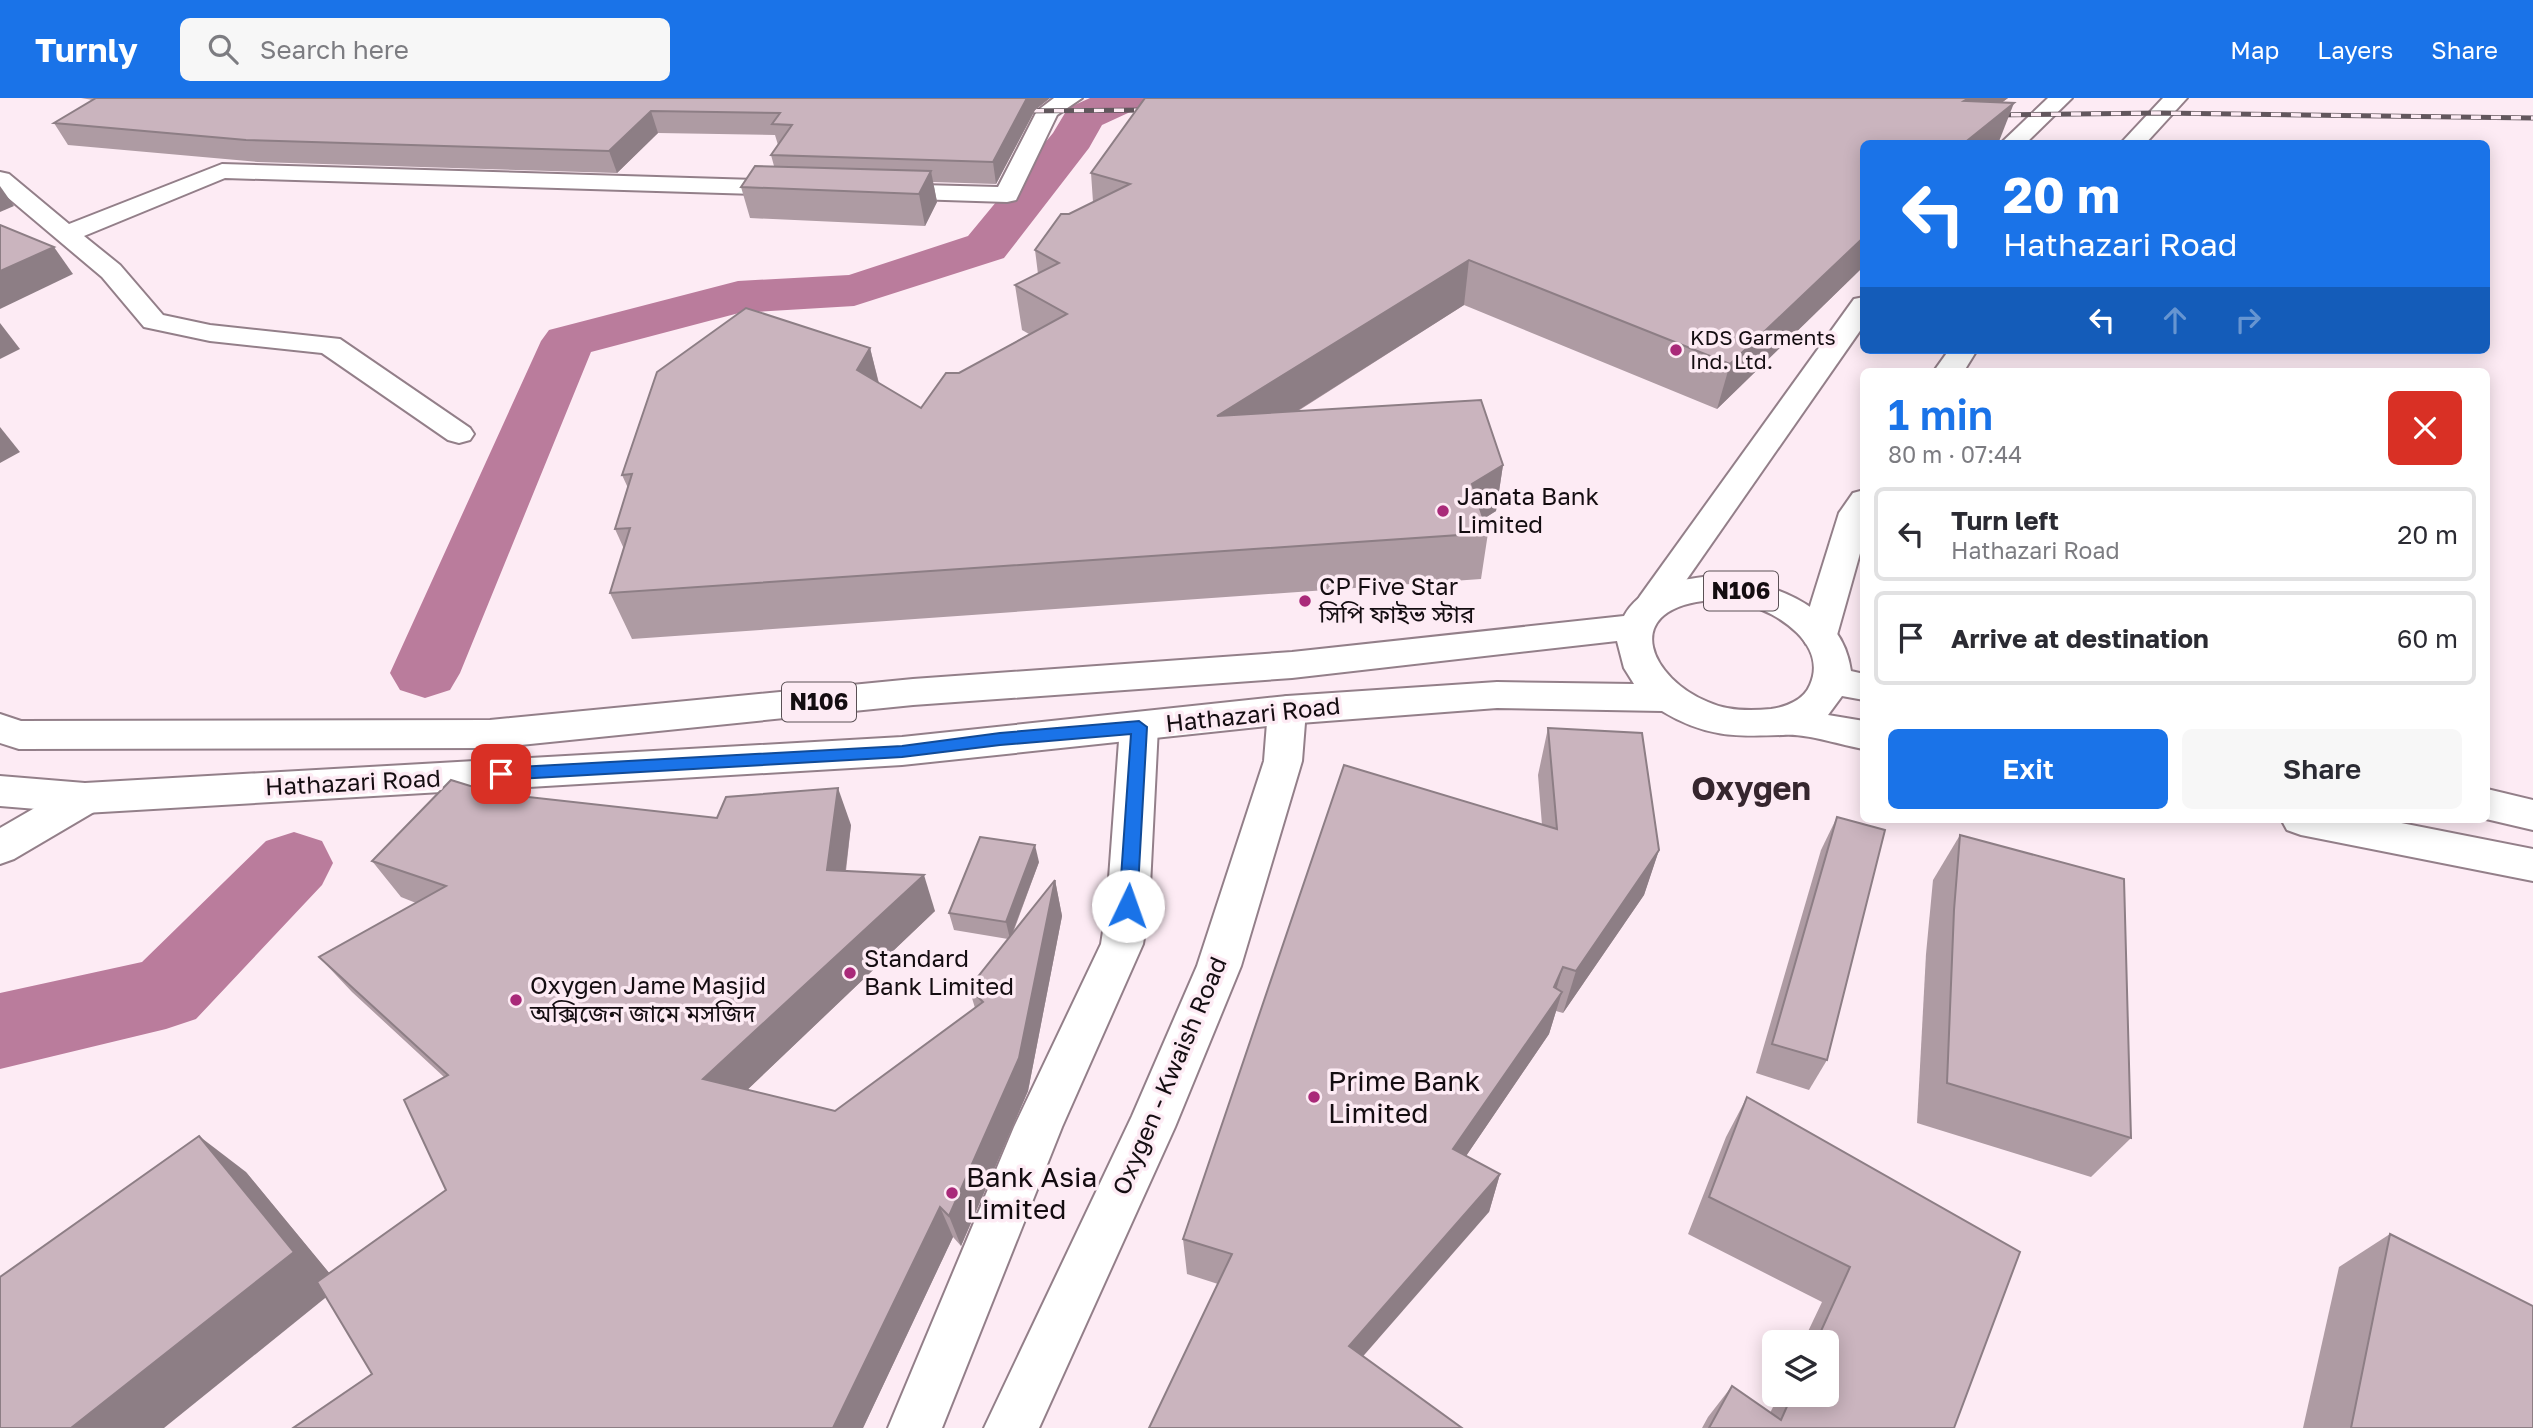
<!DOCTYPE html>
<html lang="en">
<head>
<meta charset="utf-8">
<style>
  body { margin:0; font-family:"Golos Text","Noto Sans Bengali",sans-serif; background:#f7f7f7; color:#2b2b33; height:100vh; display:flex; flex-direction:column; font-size:26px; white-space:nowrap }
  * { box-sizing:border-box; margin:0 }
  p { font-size:23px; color:#7c7c81 }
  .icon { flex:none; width:38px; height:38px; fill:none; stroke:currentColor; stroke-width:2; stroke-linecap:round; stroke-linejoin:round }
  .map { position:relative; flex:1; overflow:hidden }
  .sheet { position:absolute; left:1860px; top:270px; width:630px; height:455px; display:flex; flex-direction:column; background:#fff; border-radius:10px; box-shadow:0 4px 18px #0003 }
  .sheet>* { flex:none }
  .banner { position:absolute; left:1860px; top:42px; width:630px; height:214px; border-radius:10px; box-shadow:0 4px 18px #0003; background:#1a73e8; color:#fff; overflow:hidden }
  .buttons { position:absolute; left:1762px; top:1232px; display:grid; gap:14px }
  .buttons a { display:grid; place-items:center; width:77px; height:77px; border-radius:10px; background:#fff; box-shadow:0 4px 18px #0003; font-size:35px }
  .pin { position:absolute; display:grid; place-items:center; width:60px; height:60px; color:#fff; margin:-30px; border-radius:14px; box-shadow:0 4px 10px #0006 }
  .me { position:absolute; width:77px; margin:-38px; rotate:3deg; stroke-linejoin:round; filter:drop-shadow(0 0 5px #0008) }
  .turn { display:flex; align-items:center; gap:24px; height:147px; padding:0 28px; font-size:32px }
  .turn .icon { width:91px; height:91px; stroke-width:2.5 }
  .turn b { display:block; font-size:49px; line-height:60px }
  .lanes { display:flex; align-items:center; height:66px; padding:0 28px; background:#0003; justify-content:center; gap:35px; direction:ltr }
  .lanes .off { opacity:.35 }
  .round { display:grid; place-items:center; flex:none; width:74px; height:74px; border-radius:10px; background:#f7f7f7 }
  .head { display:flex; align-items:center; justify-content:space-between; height:119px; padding:0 28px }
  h1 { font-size:42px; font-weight:600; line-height:52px; color:#1a73e8 }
  .primary-button { display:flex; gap:14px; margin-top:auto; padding:14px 28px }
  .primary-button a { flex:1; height:80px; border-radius:10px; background:#1a73e8; color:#fff; font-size:28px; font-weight:600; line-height:80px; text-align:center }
  .primary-button a+a { background:#f7f7f7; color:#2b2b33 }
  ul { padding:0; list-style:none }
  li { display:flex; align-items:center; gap:21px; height:94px; margin:0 14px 10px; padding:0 14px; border:4px solid #e1e1e2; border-radius:10px }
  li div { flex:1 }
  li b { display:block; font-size:26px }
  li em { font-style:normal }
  header { display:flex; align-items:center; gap:42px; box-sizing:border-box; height:98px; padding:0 35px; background:#1a73e8; color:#fff }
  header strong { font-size:33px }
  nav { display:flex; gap:38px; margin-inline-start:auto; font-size:24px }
  .search { width:490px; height:63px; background:#f7f7f7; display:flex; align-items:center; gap:18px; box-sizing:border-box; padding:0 24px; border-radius:10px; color:#7c7c81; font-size:26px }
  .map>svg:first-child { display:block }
</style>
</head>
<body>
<header>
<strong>Turnly</strong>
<div class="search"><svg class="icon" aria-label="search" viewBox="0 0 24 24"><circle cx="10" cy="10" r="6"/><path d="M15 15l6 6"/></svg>Search here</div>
<nav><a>Map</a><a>Layers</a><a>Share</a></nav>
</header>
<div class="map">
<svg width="2533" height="1330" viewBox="0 0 2533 1330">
  <rect width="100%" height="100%" fill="#fdebf4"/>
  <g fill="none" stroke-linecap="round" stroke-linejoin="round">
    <g fill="#ba7c9c" fill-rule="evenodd">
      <polygon points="1090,0 1148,0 1141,9 1102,27 1089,50 1004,160 854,208 739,215 591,254 460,575 450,592 425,600 400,592 390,575 541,243 549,232 738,183 849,177 968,138 1053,35 1068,10"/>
      <polygon points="294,734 322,743 333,765 322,787 196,921 166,931 0,971 0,895 142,864 266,743"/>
    </g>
    <defs>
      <g id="street">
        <polygon points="1054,0 1082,0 1057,17 1016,102 1007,104 883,100 874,98 871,93 874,88 883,86 998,89 1037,13"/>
        <polygon points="222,66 791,83 800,85 803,90 800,95 791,97 225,80 84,138 120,167 163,217 210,227 340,241 470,330 474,336 470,342 459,345 448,342 322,255 210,243 144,229 102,179 0,93 0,74 9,76 69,126"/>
        <polygon points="85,685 99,689 105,700 99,711 14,761 0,766 0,730 71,689"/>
      </g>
      <g id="secondary">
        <polygon points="1287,598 1300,602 1306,612 1302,663 1241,868 1175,1029 1039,1330 984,1330 1132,1018 1197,868 1264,663 1268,612 1274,602"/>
        <polygon points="1139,615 1152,619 1158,629 1149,808 1143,846 1062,1029 942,1330 888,1330 1014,1029 1101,846 1107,808 1120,629 1126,619"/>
      </g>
      <g id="primary">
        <polygon points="2048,0 2072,0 2025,46 2000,46"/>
        <polygon points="2163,0 2187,0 2145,46 2120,46"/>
        <polygon points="1864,199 1864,227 1664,514 1652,518 1640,514 1635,506 1640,498 1854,201"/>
        <polygon points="1949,252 1977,252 1964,273 1934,273"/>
        <polygon points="1864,392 1864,441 1837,537 1832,546 1819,549 1806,546 1801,537 1839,415 1853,395"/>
      </g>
      <g id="highway">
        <path d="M1703 479C1763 480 1842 504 1851 573L1864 576V602L1842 598 1828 617 1864 623V651C1840 647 1806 635 1783 637 1735 639 1705 639 1662 613L1497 610 1287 626 902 667 85 715 0 708V678L85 685 902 639 1287 598 1497 584 1634 586 1624 570 1617 543 1292 580 913 607 490 650 19 651 0 645V616L21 623 490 622 913 581 1292 554 1624 518C1640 489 1672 483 1703 479ZM1703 503C1717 503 1732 502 1746 506 1779 515 1828 547 1810 587 1804 602 1786 609 1771 611 1750 613 1727 613 1708 604 1651 581 1620 514 1703 503Z"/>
        <polygon points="2487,691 2533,702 2533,732 2486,721"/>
        <polygon points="2281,721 2381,721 2533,751 2533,783 2301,737 2287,732"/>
      </g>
    </defs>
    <use href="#street" stroke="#937f89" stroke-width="4"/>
    <use href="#secondary" stroke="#937f89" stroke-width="4"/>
    <use href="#primary" stroke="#937f89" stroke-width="4"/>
    <use href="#highway" stroke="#937f89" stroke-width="4"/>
    <use href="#street" fill="#fff" fill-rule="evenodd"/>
    <use href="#secondary" fill="#fff" fill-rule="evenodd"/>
    <use href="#primary" fill="#fff" fill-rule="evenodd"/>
    <use href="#highway" fill="#fff" fill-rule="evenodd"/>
    <defs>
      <g id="rail">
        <polyline points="1014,13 1158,12"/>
        <polyline points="1991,17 2161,15 2533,20"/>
      </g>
    </defs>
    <use href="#rail" stroke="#62575d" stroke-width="5"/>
    <use href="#rail" stroke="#fdebf4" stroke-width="3.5" stroke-dasharray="10" stroke-linecap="butt"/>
  </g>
  <g fill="#ae9ba3">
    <polygon points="81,0 1050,0 1035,12 996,86 933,84 937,104 925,128 750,120 741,89 774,68 771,57 778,47 775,37 658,35 617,75 258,64 68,47 54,25 93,2"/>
    <polygon points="1218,0 2008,0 2002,4 1864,46 1863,169 1717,311 1464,207 1298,313 1503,367 1496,413 1483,421 1488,435 1481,481 632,541 610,495 624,451 615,431 628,390 622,377 870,250 879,285 921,310 959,275 1029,236 1022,232 1015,187 1038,176 1035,152 1069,116 1093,104 1091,75"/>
    <polygon points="1548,630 1659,752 1644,797 1563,915 1556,913 1549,936 1466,1058 1500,1076 1489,1114 1218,1186 1187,1176 1183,1141 1542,727 1538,677"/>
    <polygon points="493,695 717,720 851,727 846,773 935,813 747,992 835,1013 975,910 969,890 1008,841 954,832 949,815 1039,764 1013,835 1055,782 1062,818 1028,993 961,1148 953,1139 863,1330 293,1330 372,1276 326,1199 246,1074 329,1175 446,1092 444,979 352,894 319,859 416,805 401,799 372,763"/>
    <polygon points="1837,719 1827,962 1809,992 1756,975 1821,752"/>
    <polygon points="1960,737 2131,1040 2091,1079 1917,1025 1926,856 1933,782"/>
    <polygon points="1747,999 1954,1330 1702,1330 1708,1319 1732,1288 1770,1315 1779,1297 1827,1297 1827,1244 1803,1244 1822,1204 1688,1136 1726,1039"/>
    <polygon points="2390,1136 2533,1330 2303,1330 2339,1169"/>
  </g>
  <g fill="#8d7e85">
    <polygon points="1027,0 1050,0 1035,12 996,86 993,64"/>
    <polygon points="1969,0 2008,0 1949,45 1964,3"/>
    <polygon points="2014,5 1998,46 1963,46"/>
    <polygon points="651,13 658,35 617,75 609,53"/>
    <polygon points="931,73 937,104 925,128 919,96"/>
    <polygon points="0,88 14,108 0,114"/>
    <polygon points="1864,133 1864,166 1863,169 1717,311 1730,266"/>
    <polygon points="54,149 73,176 0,211 0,173"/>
    <polygon points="1469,162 1464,207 1218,363 1217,318"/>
    <polygon points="0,225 20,251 0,261"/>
    <polygon points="870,250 881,295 857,272"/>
    <polygon points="0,329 20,354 0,365"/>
    <polygon points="1503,367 1496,413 1466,432 1472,386"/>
    <polygon points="838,690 851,727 841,808 827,772"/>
    <polygon points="1035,747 1039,764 1010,841 1006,824"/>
    <polygon points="1659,752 1644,797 1563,915 1576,873"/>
    <polygon points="924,777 935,813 724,1014 703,981"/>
    <polygon points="1055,782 1062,818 1028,993 961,1148 949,1118"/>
    <polygon points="1563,869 1551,909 1562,894 1549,936 1445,1089 1453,1051 1554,889"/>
    <polygon points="199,1038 246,1074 340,1188 164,1330 71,1330"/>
    <polygon points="1500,1076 1489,1114 1345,1279 1349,1248"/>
    <polygon points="940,1109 953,1139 863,1330 833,1330"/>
  </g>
  <g fill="#cab4be" stroke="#8d7e85" stroke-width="2">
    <polygon points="96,0 1027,0 993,64 771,57 792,27 772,26 780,15 651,13 609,53 246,42 54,25"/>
    <polygon points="1145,0 1969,0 1964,3 2014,5 1963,46 1864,46 1864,139 1730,266 1469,162 1217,318 1481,302 1503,367 1472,386 1488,435 610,495 630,430 615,431 632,376 622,377 657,274 746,210 870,250 857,272 921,310 946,275 959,275 1067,216 1015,187 1059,165 1035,152 1061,116 1069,116 1130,86 1091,75"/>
    <polygon points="755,68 931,73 919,96 741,89"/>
    <polygon points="0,127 54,149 0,173"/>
    <polygon points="1548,630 1642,635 1659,752 1576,873 1563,869 1554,889 1562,894 1453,1051 1500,1076 1349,1248 1462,1330 1149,1330 1232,1156 1183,1141 1344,667 1557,731"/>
    <polygon points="451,682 493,695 717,720 726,699 838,690 827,772 924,777 703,981 835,1013 983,904 969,890 1055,782 1019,960 949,1118 940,1109 833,1330 293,1330 372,1276 317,1184 446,1092 404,1002 448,977 319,859 446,788 372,763"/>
    <polygon points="1837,719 1885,732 1827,962 1772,946"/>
    <polygon points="1960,737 2124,781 2131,1040 1947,985 1954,812"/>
    <polygon points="980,739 1035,747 1006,824 949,815"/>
    <polygon points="1747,999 2020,1154 1954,1330 1709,1330 1732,1288 1781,1322 1792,1297 1827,1297 1827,1244 1816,1244 1850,1169 1709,1099"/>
    <polygon points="199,1038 294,1154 71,1330 0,1330 0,1179"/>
    <polygon points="2390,1136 2533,1208 2533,1330 2351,1330"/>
  </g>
  <polygon fill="#1a73e8" stroke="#114b97" stroke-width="2" points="1139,623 1147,629 1137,808 1134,813 1122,813 1119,808 1131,636 1000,647 902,659 501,682 493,676 501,670 902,648 1000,635"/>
  <g fill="#a92979" stroke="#fdebf4" stroke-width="2.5">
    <circle cx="1676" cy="252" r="7"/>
    <circle cx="1443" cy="413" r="7"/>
    <circle cx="1305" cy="503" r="7"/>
    <circle cx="850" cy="875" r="7"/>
    <circle cx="516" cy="902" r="7"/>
    <circle cx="1314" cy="999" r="7"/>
    <circle cx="952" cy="1095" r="7"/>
  </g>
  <g text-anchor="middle" stroke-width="7" stroke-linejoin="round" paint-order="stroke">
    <g font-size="21" fill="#140d11" stroke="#fdebf4" text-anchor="start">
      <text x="1690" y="247">KDS Garments<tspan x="1690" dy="24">Ind. Ltd.</tspan></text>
    </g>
    <g fill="#fdebf4" stroke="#5a5055" stroke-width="2">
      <rect x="1704" y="473.5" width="74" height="39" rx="5"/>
      <rect x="782" y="584.5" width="74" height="39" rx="5"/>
    </g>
    <g font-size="23" font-weight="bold" fill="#140d11">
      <text x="1741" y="501">N106</text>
      <text x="819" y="612">N106</text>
    </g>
    <g font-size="24" fill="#140d11" stroke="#fdebf4" text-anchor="start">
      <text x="1457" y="407">Janata Bank<tspan x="1457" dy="28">Limited</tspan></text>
      <text x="1319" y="497">CP Five Star<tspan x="1319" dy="28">সিপি ফাইভ স্টার</tspan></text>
      <text x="864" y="869">Standard<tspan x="864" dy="28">Bank Limited</tspan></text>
      <text x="530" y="896">Oxygen Jame Masjid<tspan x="530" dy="28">অক্সিজেন জামে মসজিদ</tspan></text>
    </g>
    <g font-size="24" fill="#140d11" stroke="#fdebf4">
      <text transform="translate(1253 617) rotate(-6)" y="8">Hathazari Road</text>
      <text transform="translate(353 685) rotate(-3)" y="8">Hathazari Road</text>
      <text transform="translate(1170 978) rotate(-67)" y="8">Oxygen - Kwaish Road</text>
    </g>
    <g font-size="28" fill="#140d11" stroke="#fdebf4" text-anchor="start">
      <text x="1328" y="993">Prime Bank<tspan x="1328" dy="32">Limited</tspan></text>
      <text x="966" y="1089">Bank Asia<tspan x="966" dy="32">Limited</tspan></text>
    </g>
    <g font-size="32" font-weight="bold" fill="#36262e" stroke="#fdebf4">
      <text x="1751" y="702">Oxygen</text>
    </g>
  </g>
</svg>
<div class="buttons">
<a><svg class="icon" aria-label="layers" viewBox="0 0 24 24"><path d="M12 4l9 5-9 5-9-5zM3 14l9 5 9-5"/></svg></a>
</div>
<div class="pin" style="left:501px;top:676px;background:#d93025"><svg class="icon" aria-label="arrive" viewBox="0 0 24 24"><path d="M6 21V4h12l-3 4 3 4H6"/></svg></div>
<svg class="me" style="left:1128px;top:808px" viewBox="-20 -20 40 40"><circle r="19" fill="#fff"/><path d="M0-13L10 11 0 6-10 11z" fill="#1a73e8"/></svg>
<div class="banner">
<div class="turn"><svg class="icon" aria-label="left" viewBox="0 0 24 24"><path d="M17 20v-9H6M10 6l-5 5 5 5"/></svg><div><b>20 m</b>Hathazari Road</div></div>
<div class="lanes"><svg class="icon" aria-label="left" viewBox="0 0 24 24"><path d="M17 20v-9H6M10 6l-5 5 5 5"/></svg><svg class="icon off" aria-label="ahead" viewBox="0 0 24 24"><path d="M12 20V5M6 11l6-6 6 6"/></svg><svg class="icon off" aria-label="right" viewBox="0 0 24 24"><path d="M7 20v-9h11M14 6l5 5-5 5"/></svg></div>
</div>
<section class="sheet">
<div class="head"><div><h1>1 min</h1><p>80 m · 07:44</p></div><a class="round" style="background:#d93025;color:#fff"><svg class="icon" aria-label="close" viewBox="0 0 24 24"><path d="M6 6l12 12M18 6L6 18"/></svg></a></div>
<ul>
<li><svg class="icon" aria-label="left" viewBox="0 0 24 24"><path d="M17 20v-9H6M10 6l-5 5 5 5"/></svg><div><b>Turn left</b><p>Hathazari Road</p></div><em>20 m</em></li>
<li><svg class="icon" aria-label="arrive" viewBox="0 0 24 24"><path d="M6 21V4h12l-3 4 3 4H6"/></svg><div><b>Arrive at destination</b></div><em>60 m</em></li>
</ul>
<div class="primary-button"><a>Exit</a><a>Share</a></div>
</section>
</div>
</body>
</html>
